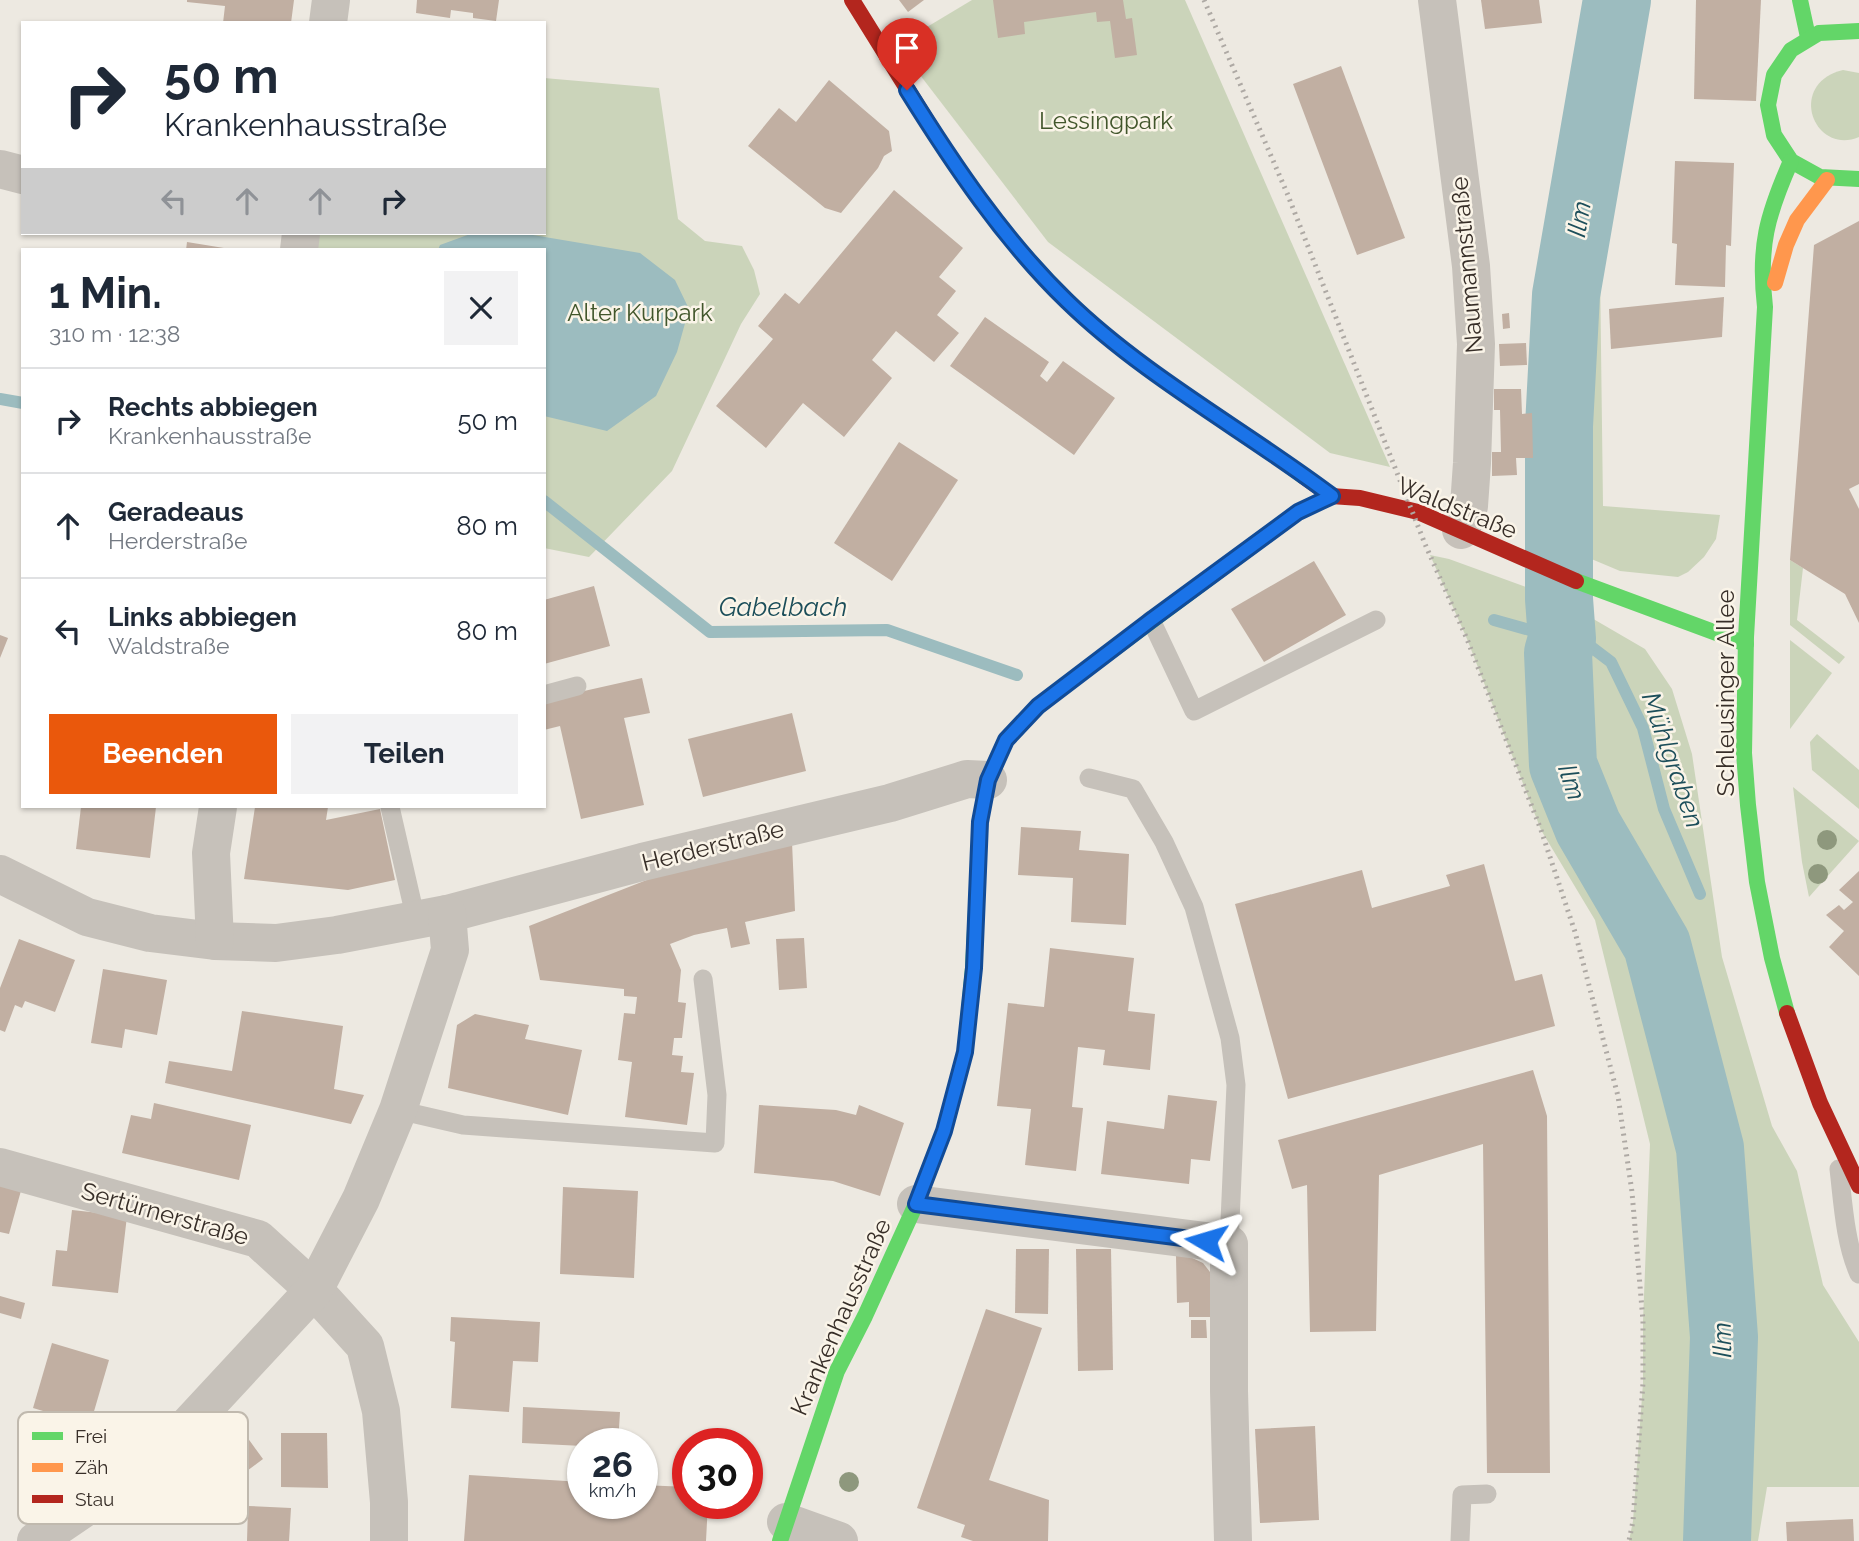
<!DOCTYPE html>
<html lang="de">
<head>
<meta charset="utf-8">
<style>
  body { margin:0; font-family:Raleway,sans-serif; background:#f2f2f3; color:#1f2937; height:100vh; display:flex; flex-direction:column; font-size:26px; white-space:nowrap }
  * { box-sizing:border-box; margin:0 }
  p { font-size:23px; color:#747a83 }
  .icon { flex:none; width:38px; height:38px; fill:none; stroke:currentColor; stroke-width:2; stroke-linecap:round; stroke-linejoin:round }
  .map { position:relative; flex:1; overflow:hidden }
  .panel { position:absolute; left:21px; top:248px; width:525px; height:560px; display:flex; flex-direction:column; background:#fff; border-radius:0px; box-shadow:0 2px 5px #0004 }
  .panel>* { flex:none }
  .hud { position:absolute; left:21px; top:21px; width:525px; height:214px; border-radius:0px; box-shadow:0 2px 5px #0004; background:#fff; color:#1f2937; overflow:hidden }
  .speed { position:absolute; left:567px; top:1428px; display:flex; gap:14px; font-size:35px; font-weight:700; text-align:center }
  .speed>* { display:grid; place-content:center; width:91px; height:91px; border-radius:50%; background:#fff; box-shadow:0 2px 5px #0004; line-height:1 }
  .speed small { font-size:18px; font-weight:400 }
  .speed .limit { border:10px solid #d22; background:#fff; color:#111 }
  .pin { position:absolute; display:grid; place-items:center; width:60px; height:60px; color:#fff; margin:-72px -30px; border-radius:50% 50% 50% 0; rotate:-45deg; box-shadow:0 0 7px #0007 }
  .pin .icon { rotate:45deg }
  .me { position:absolute; width:77px; margin:-38px; rotate:277deg; stroke-linejoin:round; filter:drop-shadow(0 0 5px #0008) }
  .turn { display:flex; align-items:center; gap:24px; height:147px; padding:0 28px; font-size:32px }
  .turn .icon { width:91px; height:91px; stroke-width:2.5 }
  .turn b { display:block; font-size:49px; line-height:60px }
  .lanes { display:flex; align-items:center; height:66px; padding:0 28px; background:#0003; justify-content:center; gap:35px; direction:ltr }
  .lanes .off { opacity:.35 }
  .round { display:grid; place-items:center; flex:none; width:74px; height:74px; border-radius:0px; background:#f2f2f3 }
  .summary { display:flex; align-items:center; justify-content:space-between; height:119px; padding:0 28px }
  h1 { font-size:42px; font-weight:700; line-height:52px }
  .button { display:flex; gap:14px; margin-top:auto; padding:14px 28px }
  .button a { flex:1; height:80px; border-radius:0px; background:#ea580c; color:#fff; font-size:28px; font-weight:700; line-height:80px; text-align:center }
  .button a+a { background:#f2f2f3; color:#1f2937 }
  ul { padding:0; list-style:none }
  li { display:flex; align-items:center; gap:21px; height:105px; padding:0 28px; border-top:2px solid #e0e1e3 }
  li div { flex:1 }
  li b { display:block; font-size:26px }
  li em { font-style:normal }
  .map>svg:first-child { display:block }
</style>
</head>
<body>
<div class="map">
<svg width="1859" height="1541" viewBox="0 0 1859 1541">
  <rect width="100%" height="100%" fill="#ede9e1"/>
  <g fill="#cbd4ba">
    <polygon points="972,0 1185,0 1390,467 1330,453 1048,242 897,45"/>
    <polygon points="1592,0 1645,0 1621,130 1600,268 1603,506 1720,515 1716,539 1704,557 1688,572 1678,577 1620,571 1539,537 1543,334 1587,48"/>
    <path d="M1843 70 1859 73V137C1814 156 1786 84 1843 70Z"/>
    <polygon points="544,78 659,88 678,219 705,241 742,246 754,270 760,294 741,324 672,471 589,557 544,548 544,250 313,250 316,233 544,233"/>
    <polygon points="1430,555 1449,559 1559,599 1645,649 1672,689 1692,754 1722,957 1772,1126 1797,1171 1823,1285 1859,1342 1859,1487 1767,1487 1758,1541 1629,1541 1633,1521 1643,1383 1643,1321 1650,1144 1595,920 1541,830 1467,639"/>
    <polygon points="1790,560 1803,568 1797,620 1845,657 1839,664 1790,625"/>
    <polygon points="1790,640 1832,673 1790,729"/>
    <polygon points="1817,734 1859,770 1859,809 1812,770 1810,742"/>
    <polygon points="1793,787 1859,841 1809,897 1802,862"/>
  </g>
  <polygon fill="#9cbcbf" points="473,233 521,233 640,253 675,280 689,309 677,352 656,396 607,431 544,416 544,250 438,250 440,245"/>
  <g fill="none" stroke-linecap="round" stroke-linejoin="round">
    <g stroke="#9cbcbf" stroke-width="12">
      <polyline points="0,399 23,403"/>
      <polyline points="544,501 710,632 887,630 1017,675"/>
      <polyline points="1494,620 1562,639"/>
      <polyline points="1561,624 1611,662 1643,728 1664,809 1700,894"/>
    </g>
    <polyline stroke="#9cbcbf" stroke-width="68" points="1617,0 1566,295 1559,426 1559,599 1562,639 1558,653 1563,765 1588,827 1657,945 1710,1148 1724,1337 1717,1541"/>
  </g>
  <g fill="#c1afa2">
    <polygon points="187,0 294,0 291,23 223,23 225,6 187,2"/>
    <polygon points="417,0 499,0 496,21 473,18 473,13 451,10 450,18 416,13"/>
    <polygon points="899,0 924,0 908,12"/>
    <polygon points="993,0 1123,0 1126,19 1132,18 1137,55 1115,58 1110,21 1097,22 1096,12 1024,22 1025,34 998,38"/>
    <polygon points="1481,0 1539,0 1542,23 1485,29"/>
    <polygon points="1696,0 1761,0 1756,101 1694,99"/>
    <polygon points="1341,66 1405,238 1357,255 1293,84"/>
    <polygon points="829,80 889,131 892,151 884,156 878,168 841,213 825,208 748,146 779,108 796,122"/>
    <polygon points="1675,161 1734,163 1731,246 1726,245 1725,287 1675,285 1677,244 1672,243"/>
    <polygon points="894,190 963,248 939,277 956,291 937,315 959,333 934,362 896,331 872,360 892,378 844,437 803,403 766,448 716,406 773,339 758,326 785,293 799,304"/>
    <polygon points="1859,221 1859,484 1849,489 1859,509 1859,623 1845,594 1790,560 1814,245"/>
    <polygon points="187,242 230,249 230,250 186,250"/>
    <polygon points="1724,297 1722,337 1611,349 1609,309"/>
    <polygon points="1509,313 1510,328 1503,329 1502,314"/>
    <polygon points="985,317 1049,362 1040,376 1047,382 1063,361 1115,398 1074,455 950,366"/>
    <polygon points="1526,343 1527,365 1500,366 1499,344"/>
    <polygon points="1494,389 1521,389 1522,414 1532,413 1533,458 1516,458 1517,475 1492,476 1492,452 1501,452 1500,410 1494,410"/>
    <polygon points="899,442 958,480 892,581 834,543"/>
    <polygon points="1314,561 1346,615 1264,662 1231,609"/>
    <polygon points="594,586 610,646 544,664 544,600"/>
    <polygon points="0,635 8,638 0,658"/>
    <polygon points="642,678 650,713 624,718 644,805 581,819 560,726 544,730 544,700"/>
    <polygon points="792,713 806,771 703,797 688,739"/>
    <polygon points="81,807 156,807 150,858 76,849"/>
    <polygon points="255,807 328,807 326,820 380,809 395,880 348,890 244,879"/>
    <polygon points="1021,827 1081,831 1079,850 1129,854 1126,925 1071,922 1073,878 1018,875"/>
    <polygon points="792,842 795,911 745,922 750,944 731,948 727,928 694,935 670,944 681,970 678,1002 686,1003 682,1038 674,1038 672,1055 683,1056 681,1072 694,1073 687,1125 625,1117 632,1062 618,1060 624,1013 635,1014 637,997 624,996 624,989 540,980 529,926 680,867"/>
    <polygon points="1484,864 1515,981 1542,974 1555,1026 1288,1099 1235,904 1362,870 1372,908 1450,886 1446,875"/>
    <polygon points="1859,871 1859,976 1829,947 1844,931 1826,915 1839,905 1844,910 1853,902 1839,890"/>
    <polygon points="804,938 807,988 779,990 776,939"/>
    <polygon points="19,939 75,960 55,1012 25,1001 22,1008 15,1005 5,1032 0,1030 0,988"/>
    <polygon points="1050,948 1134,958 1128,1011 1155,1014 1150,1070 1103,1065 1105,1050 1078,1047 1072,1107 1083,1108 1076,1171 1025,1165 1031,1109 997,1106 1008,1003 1044,1007"/>
    <polygon points="103,969 167,980 157,1035 125,1029 122,1048 91,1043"/>
    <polygon points="242,1011 343,1026 334,1089 364,1095 351,1124 165,1083 169,1061 232,1071"/>
    <polygon points="475,1014 529,1025 525,1039 582,1050 568,1115 448,1088 457,1025"/>
    <polygon points="1533,1070 1547,1116 1550,1473 1487,1473 1483,1144 1379,1175 1376,1331 1310,1332 1307,1185 1292,1189 1278,1140"/>
    <polygon points="1168,1095 1217,1101 1210,1161 1191,1159 1189,1184 1101,1174 1107,1121 1164,1129"/>
    <polygon points="154,1103 251,1125 239,1180 122,1153 131,1115 151,1119"/>
    <polygon points="759,1105 836,1110 856,1115 859,1105 904,1123 880,1196 833,1181 754,1173"/>
    <polygon points="0,1180 22,1187 9,1234 0,1232"/>
    <polygon points="563,1187 638,1191 634,1278 560,1274"/>
    <polygon points="72,1210 127,1216 118,1293 52,1286 56,1250 67,1251"/>
    <polygon points="1016,1249 1049,1249 1048,1314 1015,1313"/>
    <polygon points="1076,1249 1111,1249 1113,1370 1078,1371"/>
    <polygon points="1176,1256 1188,1256 1203,1263 1210,1272 1215,1317 1189,1317 1189,1302 1177,1303"/>
    <polygon points="0,1296 25,1303 21,1319 0,1313"/>
    <polygon points="986,1309 1042,1328 989,1480 1049,1500 1048,1541 973,1541 961,1537 965,1525 917,1508"/>
    <polygon points="451,1317 540,1322 538,1362 513,1361 509,1412 451,1408 455,1342 450,1341"/>
    <polygon points="1191,1320 1206,1320 1207,1338 1191,1338"/>
    <polygon points="52,1343 109,1360 90,1425 33,1408"/>
    <polygon points="523,1407 620,1412 618,1444 583,1444 583,1446 522,1443"/>
    <polygon points="1315,1426 1319,1520 1260,1523 1255,1429"/>
    <polygon points="281,1433 327,1433 328,1488 281,1487"/>
    <polygon points="247,1437 263,1459 216,1494 207,1480 228,1466 221,1457"/>
    <polygon points="469,1475 583,1482 583,1503 642,1503 642,1485 688,1487 688,1503 708,1503 706,1541 464,1541"/>
    <polygon points="248,1506 291,1508 289,1541 247,1541"/>
    <polygon points="1853,1519 1854,1541 1787,1541 1786,1522"/>
  </g>
  <g fill="none" stroke-linecap="round" stroke-linejoin="round">
    <g stroke="#c6c1ba" stroke-width="19">
      <polyline points="1151,620 1194,711 1376,620"/>
      <polyline points="544,695 577,686"/>
      <polyline points="1089,778 1133,789 1164,842 1194,907 1230,1038 1236,1085 1229,1244"/>
      <polyline points="390,807 416,920"/>
      <polyline points="398,1110 463,1125 715,1143 717,1095 703,979"/>
      <path d="M1839 1169C1843 1203 1845 1243 1859 1274"/>
      <polyline points="1460,1541 1462,1495 1487,1494"/>
    </g>
    <g stroke="#c6c1ba" stroke-width="38">
      <polyline points="1437,0 1471,266 1476,344 1472,463 1469,506 1461,530"/>
      <polyline points="328,23 331,0"/>
      <polyline points="0,169 23,175"/>
      <polyline points="299,250 301,233"/>
      <polyline points="0,874 87,917 150,933 215,941 276,943 337,935 447,914 642,862 890,803 967,779 988,780"/>
      <polyline points="215,941 211,853 218,807"/>
      <polyline points="0,1167 258,1239 314,1290 365,1346 381,1411 389,1502 389,1541"/>
      <polyline points="916,1204 1229,1244 1229,1391 1233,1541"/>
      <polyline points="786,1522 839,1541"/>
      <polyline points="36,1541 158,1458 314,1290 361,1199 398,1110 450,950 447,914"/>
    </g>
    <g stroke="#63d668" stroke-width="16">
      <polyline points="1800,0 1808,37"/>
      <polyline points="1859,31 1819,33 1791,50 1774,75 1768,105 1774,135 1791,161 1820,177 1859,179"/>
      <path d="M939 140C983 208 1034 273 1096 327 1160 383 1235 425 1303 476"/>
      <polyline points="1576,581 1746,644"/>
      <polyline points="1068,683 1298,512 1331,496"/>
      <path d="M1787 1013 1772 958 1757 882 1748 805 1744 753 1746 637 1765 307C1758 247 1767 215 1791 161"/>
      <polyline points="780,1541 837,1371 865,1316 916,1204 944,1131 965,1052 973,968 977,891"/>
    </g>
    <polyline stroke="#ff974d" stroke-width="16" points="1775,283 1786,245 1797,220 1827,180"/>
    <g stroke="#b3261e" stroke-width="16">
      <polyline points="852,0 939,140"/>
      <polyline points="1303,476 1331,496 1360,498 1418,512 1576,581"/>
      <polyline points="977,891 980,822 988,780 1006,740 1038,706 1068,683"/>
      <polyline points="1787,1013 1820,1103 1859,1186"/>
    </g>
    <polyline stroke="#aea9a4" stroke-width="5" stroke-dasharray="2 5" stroke-linecap="butt" points="1204,0 1287,193 1425,544 1467,639 1541,830 1575,932 1618,1096 1632,1192 1643,1321 1643,1383 1633,1521 1629,1541"/>
  </g>
  <g fill="#8e987d">
    <circle cx="1827" cy="840" r="10"/>
    <circle cx="1818" cy="874" r="10"/>
    <circle cx="849" cy="1482" r="10"/>
  </g>
  <g fill="none" stroke-linecap="round" stroke-linejoin="round">
    <defs>
      <path id="route" d="M907 90C953 164 1004 240 1067 301 1144 376 1246 431 1332 496L1298 512 1151 620 1038 706 1006 740 988 780 980 822 974 968 965 1052 944 1131 916 1204 1206 1241"/>
    </defs>
    <use href="#route" stroke="#114b97" stroke-width="18"/>
    <use href="#route" stroke="#1a73e8" stroke-width="12"/>
  </g>
  <g text-anchor="middle" stroke-width="5" stroke-linejoin="round" paint-order="stroke">
    <g font-size="24" fill="#41562b" stroke="#faf4e8">
      <text x="1106" y="129">Lessingpark</text>
      <text x="640" y="321">Alter Kurpark</text>
    </g>
    <g font-size="24" fill="#372e28" stroke="#faf4e8">
      <text transform="translate(1467 265) rotate(-95)" y="8">Naumannstraße</text>
      <text transform="translate(1457 508) rotate(22)" y="8">Waldstraße</text>
      <text transform="translate(1726 693) rotate(-90)" y="8">Schleusinger Allee</text>
      <text transform="translate(713 846) rotate(-14)" y="8">Herderstraße</text>
      <text transform="translate(165 1214) rotate(16)" y="8">Sertürnerstraße</text>
      <text transform="translate(841 1317) rotate(-66)" y="8">Krankenhausstraße</text>
    </g>
    <g font-size="26" font-style="italic" fill="#1c4e5a" stroke="#faf4e8">
      <text transform="translate(1579 219) rotate(-80)" y="9">Ilm</text>
      <text x="783" y="616">Gabelbach</text>
      <text transform="translate(1673 760) rotate(71)" y="9">Mühlgraben</text>
      <text transform="translate(1572 782) rotate(72)" y="9">Ilm</text>
      <text transform="translate(1722 1340) rotate(-91)" y="9">Ilm</text>
    </g>
  </g>
  <rect x="18" y="1412" width="230" height="112" rx="10" fill="#faf4e8" stroke="#c0b9ae" stroke-width="2"/>
  <rect x="32" y="1432" width="31" height="8" fill="#63d668"/>
  <rect x="32" y="1463" width="31" height="9" fill="#ff974d"/>
  <rect x="32" y="1495" width="31" height="8" fill="#b3261e"/>
  <g font-size="19" fill="#372e28">
    <text x="75" y="1443">Frei</text>
    <text x="75" y="1474">Zäh</text>
    <text x="75" y="1506">Stau</text>
  </g>
</svg>
<div class="speed"><div>26<small>km/h</small></div><div class="limit">30</div></div>
<div class="pin" style="left:907px;top:90px;background:#d93025"><svg class="icon" aria-label="arrive" viewBox="0 0 24 24"><path d="M6 21V4h12l-3 4 3 4H6"/></svg></div>
<svg class="me" style="left:1206px;top:1241px" viewBox="-20 -20 40 40"><path d="M0-17L14 15 0 8-14 15z" fill="#1a73e8" stroke="#fff" stroke-width="4"/></svg>
<div class="hud">
<div class="turn"><svg class="icon" aria-label="right" viewBox="0 0 24 24"><path d="M7 20v-9h11M14 6l5 5-5 5"/></svg><div><b>50 m</b>Krankenhausstraße</div></div>
<div class="lanes"><svg class="icon off" aria-label="left" viewBox="0 0 24 24"><path d="M17 20v-9H6M10 6l-5 5 5 5"/></svg><svg class="icon off" aria-label="ahead" viewBox="0 0 24 24"><path d="M12 20V5M6 11l6-6 6 6"/></svg><svg class="icon off" aria-label="ahead" viewBox="0 0 24 24"><path d="M12 20V5M6 11l6-6 6 6"/></svg><svg class="icon" aria-label="right" viewBox="0 0 24 24"><path d="M7 20v-9h11M14 6l5 5-5 5"/></svg></div>
</div>
<section class="panel">
<div class="summary"><div><h1>1 Min.</h1><p>310 m · 12:38</p></div><a class="round"><svg class="icon" aria-label="close" viewBox="0 0 24 24"><path d="M6 6l12 12M18 6L6 18"/></svg></a></div>
<ul>
<li><svg class="icon" aria-label="right" viewBox="0 0 24 24"><path d="M7 20v-9h11M14 6l5 5-5 5"/></svg><div><b>Rechts abbiegen</b><p>Krankenhausstraße</p></div><em>50 m</em></li>
<li><svg class="icon" aria-label="ahead" viewBox="0 0 24 24"><path d="M12 20V5M6 11l6-6 6 6"/></svg><div><b>Geradeaus</b><p>Herderstraße</p></div><em>80 m</em></li>
<li><svg class="icon" aria-label="left" viewBox="0 0 24 24"><path d="M17 20v-9H6M10 6l-5 5 5 5"/></svg><div><b>Links abbiegen</b><p>Waldstraße</p></div><em>80 m</em></li>
</ul>
<div class="button"><a>Beenden</a><a>Teilen</a></div>
</section>
</div>
</body>
</html>
